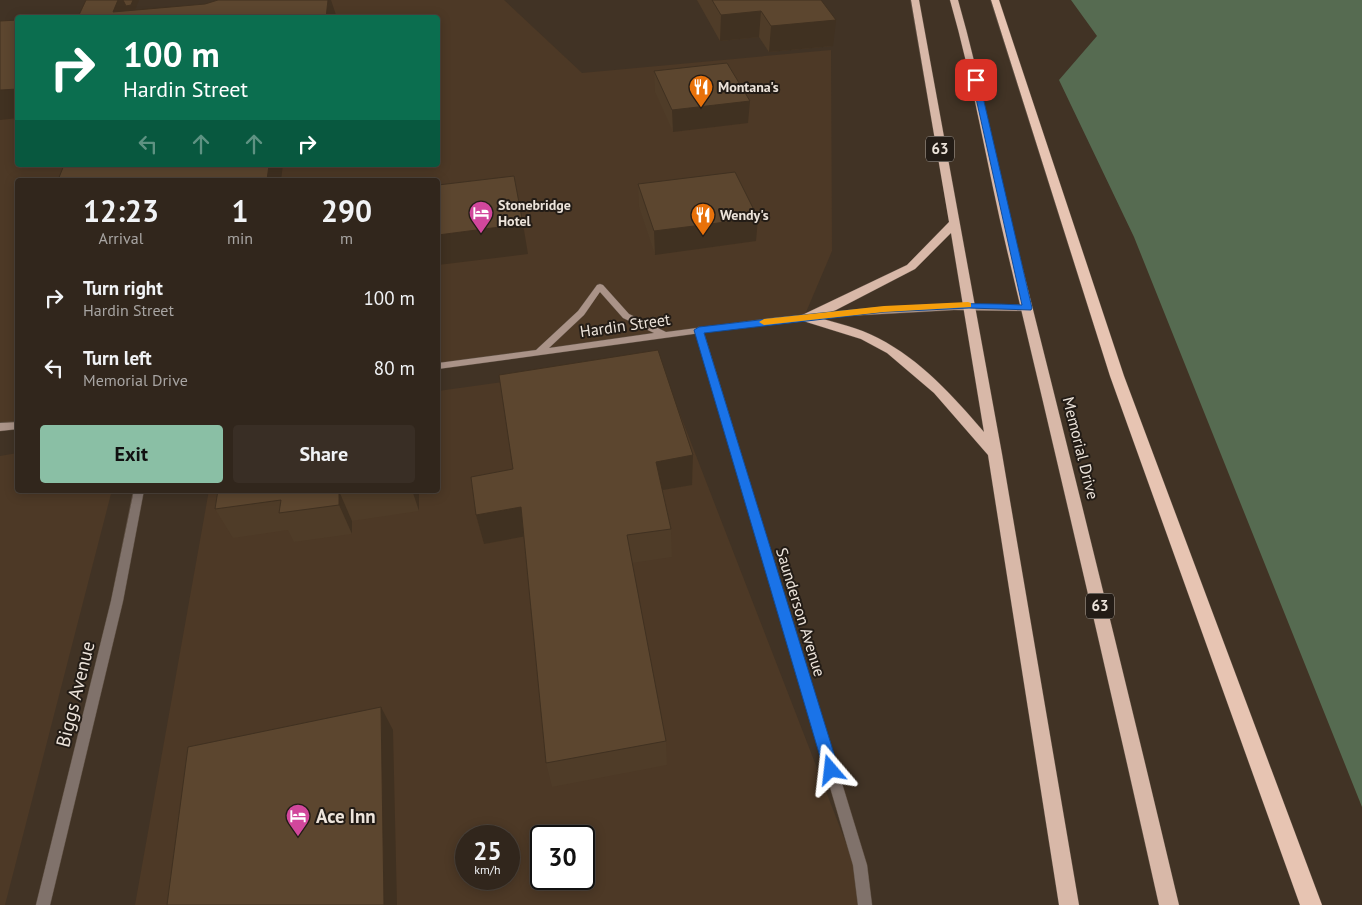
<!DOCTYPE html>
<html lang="en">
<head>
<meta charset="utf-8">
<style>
  body { margin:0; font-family:"PT Sans",sans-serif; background:#392e25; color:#f1f3f6; height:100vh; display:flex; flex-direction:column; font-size:19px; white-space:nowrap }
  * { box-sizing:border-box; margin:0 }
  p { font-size:16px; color:#a8a5a3 }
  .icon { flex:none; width:28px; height:28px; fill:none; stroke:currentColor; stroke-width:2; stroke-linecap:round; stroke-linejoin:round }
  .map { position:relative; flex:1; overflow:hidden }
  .drawer { position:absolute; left:15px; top:178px; width:425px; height:315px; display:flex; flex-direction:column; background:#31261c; border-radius:5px; box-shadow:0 2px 12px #0003,0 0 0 1px #4c433b }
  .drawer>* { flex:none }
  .guide { position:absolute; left:15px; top:15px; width:425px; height:152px; border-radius:5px; box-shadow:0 2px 12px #0003,0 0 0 1px #4c433b; background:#0b6e4f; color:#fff; overflow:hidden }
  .speed { position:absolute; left:455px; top:825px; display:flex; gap:10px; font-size:25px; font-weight:700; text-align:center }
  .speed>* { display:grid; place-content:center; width:65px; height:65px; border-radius:50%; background:#31261c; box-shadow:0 2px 12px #0003,0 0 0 1px #4c433b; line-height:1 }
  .speed small { font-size:12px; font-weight:400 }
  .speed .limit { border:2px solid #111; border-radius:8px; background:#fff; color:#111 }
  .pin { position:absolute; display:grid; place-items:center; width:42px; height:42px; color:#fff; margin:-21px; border-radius:10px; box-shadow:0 2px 8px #0006 }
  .me { position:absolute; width:55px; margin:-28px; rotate:343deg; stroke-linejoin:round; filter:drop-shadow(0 0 4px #0008) }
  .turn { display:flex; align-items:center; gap:18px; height:105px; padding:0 25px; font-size:22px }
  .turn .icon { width:65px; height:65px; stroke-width:2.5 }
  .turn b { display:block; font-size:35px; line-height:42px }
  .lanes { display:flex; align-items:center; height:48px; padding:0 25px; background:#0003; justify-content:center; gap:25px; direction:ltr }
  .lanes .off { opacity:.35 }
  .eta { display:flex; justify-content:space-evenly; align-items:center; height:85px; text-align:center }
  .eta b { font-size:30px; font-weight:800; line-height:35px }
  .button { display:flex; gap:10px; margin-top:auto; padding:10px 25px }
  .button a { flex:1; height:58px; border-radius:5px; background:#8abfa5; color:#111; font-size:20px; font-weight:800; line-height:58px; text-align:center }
  .button a+a { background:#392e25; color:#f1f3f6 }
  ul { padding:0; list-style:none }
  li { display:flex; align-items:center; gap:15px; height:70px; padding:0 25px }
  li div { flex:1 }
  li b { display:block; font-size:19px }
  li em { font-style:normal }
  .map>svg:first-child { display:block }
</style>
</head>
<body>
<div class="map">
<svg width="1362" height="905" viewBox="0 0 1362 905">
  <rect width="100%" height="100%" fill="#413325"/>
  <g fill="#4d3926" fill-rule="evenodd">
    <polygon points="311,0 504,0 582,73 831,50 832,251 804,317 438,366 438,180 18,180 17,425 0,427 0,26 17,24 18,165 438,165 438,18 96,17"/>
    <path d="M659 360 870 905H135L209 490H438V391ZM466 836H509V879H466ZM541 836H584V879H541Z"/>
    <polygon points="17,453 18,490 112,490 5,905 0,905 0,456"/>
  </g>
  <polygon fill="#566b51" points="1071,0 1362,0 1362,807 1134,237 1059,80 1097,36"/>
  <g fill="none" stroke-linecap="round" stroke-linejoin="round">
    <defs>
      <g id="minor">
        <polygon points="699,327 703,330 867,865 872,905 858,905 853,865 695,330"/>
        <polygon points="134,490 144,490 123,601 50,905 36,905 111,601"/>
      </g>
      <g id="secondary">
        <path d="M600 284 603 285 629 314 666 332 773 318 882 307 954 304 1027 305 1031 308 1027 311 954 310 846 316 737 328 438 369V363L536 350 578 311 597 285ZM600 292 623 318 654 333 549 348 584 315Z"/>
        <polygon points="18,422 18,429 0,431 0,423"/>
      </g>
      <g id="trunk">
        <path d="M911 0H919L1002 454 1079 905H1059L988 455 934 393 887 353 861 339 800 320 798 317 907 265 949 222ZM951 233 984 432C953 396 921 360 878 338 859 328 837 323 816 317L836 310 915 269Z"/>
        <path d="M950 0H958C982 83 996 167 1018 250 1073 468 1127 686 1179 905H1159C1110 686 1059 468 1007 250 987 167 974 83 950 0Z"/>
      </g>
      <polygon id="motorway" points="991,0 999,0 1124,376 1322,905 1300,905 1110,376"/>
    </defs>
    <use href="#minor" stroke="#5d4f42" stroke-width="1"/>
    <use href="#secondary" stroke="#5d4f42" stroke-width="1"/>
    <use href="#trunk" stroke="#5d4f42" stroke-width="1"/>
    <use href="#motorway" stroke="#5d4f42" stroke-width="1"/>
    <use href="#minor" fill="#80726b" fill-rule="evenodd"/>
    <use href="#secondary" fill="#aa9388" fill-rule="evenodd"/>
    <use href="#trunk" fill="#d8b8a8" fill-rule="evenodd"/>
    <use href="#motorway" fill="#e7c4b2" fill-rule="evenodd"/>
  </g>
  <g fill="#4f3c28">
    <polygon points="697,0 821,0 833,46 769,52 759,37 720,41"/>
    <polygon points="654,71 750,101 748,123 673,132 655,92"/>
    <polygon points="638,184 756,241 655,255 639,207"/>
    <polygon points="693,455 692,485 663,490 671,529 672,557 632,563 666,741 667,765 552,787 546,763 524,537 484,544 476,515"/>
    <polygon points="218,490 419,490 419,511 352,521 352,534 294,542 288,530 233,538 215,509"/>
  </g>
  <g fill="#403121">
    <polygon points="118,0 139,0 134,12 102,15"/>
    <polygon points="328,0 331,0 336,15 335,18 326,18"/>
    <polygon points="761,11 759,37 720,41 721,15"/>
    <polygon points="836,20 833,46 769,52 771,26"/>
    <polygon points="18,89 18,118 0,120 0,90"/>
    <polygon points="750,101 748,123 673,132 672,110"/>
    <polygon points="269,165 283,165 281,180 267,180"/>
    <polygon points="758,218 756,241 655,255 654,231"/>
    <polygon points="523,224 528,254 438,265 438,235"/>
    <polygon points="693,455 692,485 657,491 656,462"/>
    <polygon points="412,490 419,490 419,511"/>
    <polygon points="339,491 352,521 352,534 339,505"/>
    <polygon points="521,507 527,536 484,544 476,515"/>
    <polygon points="381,707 393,730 397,905 384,905"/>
  </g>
  <g fill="#5c462f" stroke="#403121">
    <polygon points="86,0 118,0 113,12 205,4 218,0 328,0 326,18 43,18 79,15"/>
    <polygon points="123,0 133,0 131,5 126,6"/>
    <polygon points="712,0 821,0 836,20 771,26 761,11 721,15"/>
    <polygon points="18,20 18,89 0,90 0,21"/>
    <polygon points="727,63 750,101 672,110 654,71"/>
    <polygon points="64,165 269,165 267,180 58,180"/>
    <polygon points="735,172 758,218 654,231 638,184"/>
    <polygon points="514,176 523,224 438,235 438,185"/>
    <polygon points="18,325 18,332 15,333"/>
    <polygon points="658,350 693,455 656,462 671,529 627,535 666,741 546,763 521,507 476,515 471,477 513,469 499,375"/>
    <polygon points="218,490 349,490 339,491 339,505 279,513 281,500 215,509"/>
    <polygon points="381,707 384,905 167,905 188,747"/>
  </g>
  <path fill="#1a73e8" stroke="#114b97" d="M976 78 979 80 1032 308 1031 310 969 308 884 312 704 333 839 770 837 775 831 777 826 775 824 770 694 330 699 327C806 315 913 299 1022 305L972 80Z"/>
  <polygon fill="#f59e0b" points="968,302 971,303 971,307 884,312 764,325 759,322 764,319 884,306"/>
  <defs>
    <symbol id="restaurant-pin" viewBox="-11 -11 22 30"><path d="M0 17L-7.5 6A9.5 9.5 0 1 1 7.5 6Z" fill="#e8710a" stroke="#231c16"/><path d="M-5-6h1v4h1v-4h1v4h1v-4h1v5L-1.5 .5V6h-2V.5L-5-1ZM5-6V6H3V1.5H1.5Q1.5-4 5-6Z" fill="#fff"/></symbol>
    <symbol id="hotel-pin" viewBox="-11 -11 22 30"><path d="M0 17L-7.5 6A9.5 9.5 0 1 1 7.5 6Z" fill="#d1479c" stroke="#231c16"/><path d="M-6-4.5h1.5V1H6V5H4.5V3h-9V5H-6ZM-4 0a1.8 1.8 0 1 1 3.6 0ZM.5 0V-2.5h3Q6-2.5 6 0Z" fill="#fff"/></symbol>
  </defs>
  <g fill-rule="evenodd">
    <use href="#restaurant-pin" x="687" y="73" width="28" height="38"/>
    <use href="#hotel-pin" x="467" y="199" width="28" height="38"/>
    <use href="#restaurant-pin" x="689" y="201" width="28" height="38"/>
    <use href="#hotel-pin" x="284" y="802" width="28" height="38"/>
  </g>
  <g text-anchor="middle" stroke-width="4" stroke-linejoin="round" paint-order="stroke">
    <g font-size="14" font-weight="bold" fill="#ede4db" stroke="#231c16" text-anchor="start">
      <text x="718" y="92">Montana's</text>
      <text x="498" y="210">Stonebridge<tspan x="498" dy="16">Hotel</tspan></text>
      <text x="720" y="220">Wendy's</text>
    </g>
    <g fill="#231c16" stroke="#b0a8a0" stroke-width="1">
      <rect x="926" y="136.5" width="28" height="25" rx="4"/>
      <rect x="1086" y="593.5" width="28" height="25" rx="4"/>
    </g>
    <g font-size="15" font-weight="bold" fill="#ede4db">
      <text x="940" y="154">63</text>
      <text x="1100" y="611">63</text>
    </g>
    <g font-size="16" fill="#ede4db" stroke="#231c16">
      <text transform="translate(625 325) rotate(-8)" y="6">Hardin Street</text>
      <text transform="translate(1081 448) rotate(76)" y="6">Memorial Drive</text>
      <text transform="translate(801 612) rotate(73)" y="6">Saunderson Avenue</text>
    </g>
    <g font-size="19" fill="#ede4db" stroke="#231c16">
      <text transform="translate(75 694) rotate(-76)" y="7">Biggs Avenue</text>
    </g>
    <g font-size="19" font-weight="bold" fill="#ede4db" stroke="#231c16" text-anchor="start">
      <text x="316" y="823">Ace Inn</text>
    </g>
  </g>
</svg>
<div class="speed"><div>25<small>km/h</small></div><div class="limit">30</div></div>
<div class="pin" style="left:976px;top:80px;background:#d93025"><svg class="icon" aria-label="arrive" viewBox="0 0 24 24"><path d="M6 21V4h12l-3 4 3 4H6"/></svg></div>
<svg class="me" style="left:831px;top:770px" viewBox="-20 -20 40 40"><path d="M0-17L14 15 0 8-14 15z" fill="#1a73e8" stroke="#fff" stroke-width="4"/></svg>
<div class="guide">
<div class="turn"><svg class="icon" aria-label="right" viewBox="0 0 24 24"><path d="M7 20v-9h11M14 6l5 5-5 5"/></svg><div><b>100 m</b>Hardin Street</div></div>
<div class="lanes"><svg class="icon off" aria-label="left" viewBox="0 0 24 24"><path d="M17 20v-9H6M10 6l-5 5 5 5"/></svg><svg class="icon off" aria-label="ahead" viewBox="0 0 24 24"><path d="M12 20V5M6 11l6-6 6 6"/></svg><svg class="icon off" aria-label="ahead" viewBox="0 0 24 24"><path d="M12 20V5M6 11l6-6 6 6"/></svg><svg class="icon" aria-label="right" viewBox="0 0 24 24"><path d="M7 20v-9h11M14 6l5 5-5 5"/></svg></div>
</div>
<section class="drawer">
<div class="eta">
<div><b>12:23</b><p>Arrival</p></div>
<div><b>1</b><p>min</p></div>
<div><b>290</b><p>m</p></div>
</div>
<ul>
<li><svg class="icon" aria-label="right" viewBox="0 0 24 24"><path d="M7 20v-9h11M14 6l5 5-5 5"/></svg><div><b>Turn right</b><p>Hardin Street</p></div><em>100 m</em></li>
<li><svg class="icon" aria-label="left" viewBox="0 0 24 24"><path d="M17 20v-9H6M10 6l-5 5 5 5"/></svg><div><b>Turn left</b><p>Memorial Drive</p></div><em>80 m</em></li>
</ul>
<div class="button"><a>Exit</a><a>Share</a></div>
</section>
</div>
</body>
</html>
